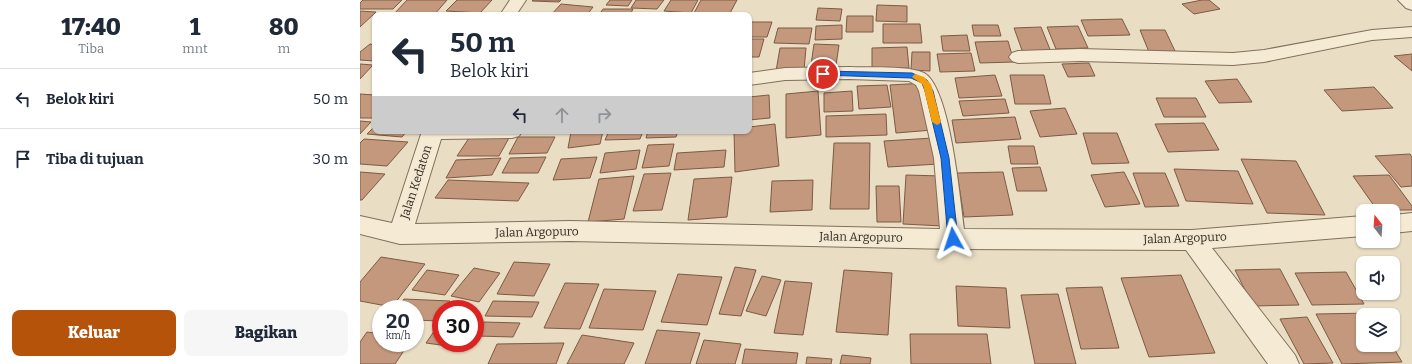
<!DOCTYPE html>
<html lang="id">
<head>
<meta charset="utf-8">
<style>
  body { margin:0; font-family:Bitter,serif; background:#f6f6f7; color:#1f2937; height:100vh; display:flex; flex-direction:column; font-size:15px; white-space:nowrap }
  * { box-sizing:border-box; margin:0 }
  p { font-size:13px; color:#747a83 }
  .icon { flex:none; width:22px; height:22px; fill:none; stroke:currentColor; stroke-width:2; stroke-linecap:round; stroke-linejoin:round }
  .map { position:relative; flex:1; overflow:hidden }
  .sheet { display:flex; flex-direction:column; background:#fff; width:360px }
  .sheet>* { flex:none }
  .guide { position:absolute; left:12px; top:12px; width:380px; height:122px; border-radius:8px; box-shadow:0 1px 3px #0004; background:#fff; color:#1f2937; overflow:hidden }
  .needle { width:26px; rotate:343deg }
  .fabs { position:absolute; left:996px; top:204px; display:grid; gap:8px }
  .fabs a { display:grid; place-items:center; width:44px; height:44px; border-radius:8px; background:#fff; box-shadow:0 1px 3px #0004; font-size:20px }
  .speed { position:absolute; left:12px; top:300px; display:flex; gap:8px; font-size:20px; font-weight:700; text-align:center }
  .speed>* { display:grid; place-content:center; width:52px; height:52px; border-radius:50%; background:#fff; box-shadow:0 1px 3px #0004; line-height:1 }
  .speed small { font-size:10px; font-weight:400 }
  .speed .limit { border:6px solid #d22; background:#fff; color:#111 }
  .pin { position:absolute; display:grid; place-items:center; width:34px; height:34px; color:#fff; margin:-17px; border:2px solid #fff; border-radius:50%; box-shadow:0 1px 4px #0007 }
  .me { position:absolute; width:44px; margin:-22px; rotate:355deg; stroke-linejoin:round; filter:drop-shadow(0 0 3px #0008) }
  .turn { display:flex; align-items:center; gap:14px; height:84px; padding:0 12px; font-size:18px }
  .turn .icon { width:52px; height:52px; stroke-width:2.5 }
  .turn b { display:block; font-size:28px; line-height:34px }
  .lanes { display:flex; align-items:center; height:38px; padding:0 12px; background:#0003; justify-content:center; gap:20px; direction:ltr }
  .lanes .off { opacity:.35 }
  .eta { display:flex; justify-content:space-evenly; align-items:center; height:68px; text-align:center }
  .eta b { font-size:24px; font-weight:800; line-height:28px }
  .button { display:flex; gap:8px; margin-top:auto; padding:8px 12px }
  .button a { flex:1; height:46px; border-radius:8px; background:#b45309; color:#fff; font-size:16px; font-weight:800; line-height:46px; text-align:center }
  .button a+a { background:#f6f6f7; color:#1f2937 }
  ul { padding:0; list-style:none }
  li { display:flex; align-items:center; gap:12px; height:60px; padding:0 12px; border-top:1px solid #e0e1e3 }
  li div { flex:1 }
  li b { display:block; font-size:15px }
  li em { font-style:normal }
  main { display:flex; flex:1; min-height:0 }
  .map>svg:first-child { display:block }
</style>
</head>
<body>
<main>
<section class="sheet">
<div class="eta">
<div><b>17:40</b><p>Tiba</p></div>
<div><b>1</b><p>mnt</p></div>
<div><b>80</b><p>m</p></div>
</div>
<ul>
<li><svg class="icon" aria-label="left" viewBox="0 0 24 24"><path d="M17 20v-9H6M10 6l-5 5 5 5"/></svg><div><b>Belok kiri</b></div><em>50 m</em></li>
<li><svg class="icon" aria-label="arrive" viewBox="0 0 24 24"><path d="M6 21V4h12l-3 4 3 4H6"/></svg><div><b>Tiba di tujuan</b></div><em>30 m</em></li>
</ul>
<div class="button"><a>Keluar</a><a>Bagikan</a></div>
</section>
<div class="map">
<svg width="1052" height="364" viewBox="0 0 1052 364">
  <rect width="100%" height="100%" fill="#e9ddc3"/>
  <g fill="#c3987d" stroke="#7e5a44">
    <polygon points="3,0 42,0 33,9 0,9 0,3"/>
    <polygon points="47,0 87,0 74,15 33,15"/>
    <polygon points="97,0 132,0 120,13 86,11"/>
    <polygon points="173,0 201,0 199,2 172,1"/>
    <polygon points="250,0 272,0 268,6 246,5"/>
    <polygon points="276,0 304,0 297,9 271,8"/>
    <polygon points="311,0 338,0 331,13 304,11"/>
    <polygon points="341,0 377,0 369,15 334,13"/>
    <polygon points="842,0 849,0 860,9 834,14 822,4"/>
    <polygon points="201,4 233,7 227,15 191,15"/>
    <polygon points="517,5 547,6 547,22 516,21"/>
    <polygon points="458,8 482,9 480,21 456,20"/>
    <polygon points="243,9 273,9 270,15 239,15"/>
    <polygon points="0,11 16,12 0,27"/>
    <polygon points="487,16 513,16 513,32 486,32"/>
    <polygon points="762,19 770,35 728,36 721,20"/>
    <polygon points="389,22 412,22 407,37 389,37"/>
    <polygon points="523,24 560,24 562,43 523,43"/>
    <polygon points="482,25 482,39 455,40 456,26"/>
    <polygon points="612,25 638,25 641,36 614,36"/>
    <polygon points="718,26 728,48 696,49 687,27"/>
    <polygon points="681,27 691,52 663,53 654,28"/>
    <polygon points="418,28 452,28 449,44 414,43"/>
    <polygon points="780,30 805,30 816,53 789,52"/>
    <polygon points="607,35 610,51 583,51 581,36"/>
    <polygon points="389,39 404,39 399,57 389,57"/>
    <polygon points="648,41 654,62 620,63 615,42"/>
    <polygon points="10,44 15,45 15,61 0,60 0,52"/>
    <polygon points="454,44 479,45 475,72 450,72"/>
    <polygon points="547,47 549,68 512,69 512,48"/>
    <polygon points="420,48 446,48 444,70 416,71"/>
    <polygon points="552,52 570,52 570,71 551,70"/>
    <polygon points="611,53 615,71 580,72 577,54"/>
    <polygon points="1052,54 1052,71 1034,56"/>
    <polygon points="729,63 735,76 708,77 702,64"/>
    <polygon points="0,64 13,65 0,79"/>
    <polygon points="635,75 642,96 599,98 595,78"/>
    <polygon points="650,75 684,75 691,104 655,104"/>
    <polygon points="877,79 892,102 859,103 845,81"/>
    <polygon points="565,83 573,130 536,133 530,85"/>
    <polygon points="527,85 531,107 499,109 497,86"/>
    <polygon points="1014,87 1033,108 982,111 964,90"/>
    <polygon points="458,91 461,135 426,138 426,94"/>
    <polygon points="492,91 493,111 464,112 464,93"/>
    <polygon points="0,94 15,95 15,116 13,118 0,118"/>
    <polygon points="409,95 410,118 389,120 389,97"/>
    <polygon points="796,98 836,98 846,117 804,117"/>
    <polygon points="645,99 649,113 603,116 599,101"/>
    <polygon points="705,108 717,134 680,137 670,111"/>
    <polygon points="526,114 527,135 466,137 466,116"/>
    <polygon points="655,117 661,139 596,143 592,120"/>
    <polygon points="0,121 11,122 0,134"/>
    <polygon points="844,123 859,150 808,152 795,124"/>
    <polygon points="415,124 419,166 375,172 374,131 389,131 389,127"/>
    <polygon points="15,126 15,131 47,131 42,137 7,134"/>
    <polygon points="243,131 240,144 208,148 211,132"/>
    <polygon points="249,131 283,131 280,139 245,140"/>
    <polygon points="288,131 318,131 316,137 286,138"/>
    <polygon points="723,133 757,133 769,163 732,164"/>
    <polygon points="158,137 195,137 187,153 149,154"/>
    <polygon points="109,138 149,138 139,156 97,156"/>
    <polygon points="573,138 579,164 528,167 524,141"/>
    <polygon points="4,139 48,142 27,166 0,164 0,143"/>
    <polygon points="474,143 510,143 509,209 470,209"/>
    <polygon points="314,144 309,166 282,168 288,145"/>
    <polygon points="648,146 674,146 678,164 651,164"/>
    <polygon points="280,150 276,169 240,173 245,153"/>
    <polygon points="366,150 364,167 314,170 317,153"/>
    <polygon points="1050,154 1052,157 1052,186 1041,187 1015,156"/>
    <polygon points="186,157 178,173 142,173 150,158"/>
    <polygon points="237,157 230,178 193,180 201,159"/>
    <polygon points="141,158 132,175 86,178 96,160"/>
    <polygon points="881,159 936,161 965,215 907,213"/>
    <polygon points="680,167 687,191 657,191 652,168"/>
    <polygon points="814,169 878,171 893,204 826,201"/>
    <polygon points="0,172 25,174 2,200 0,200"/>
    <polygon points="643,172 653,215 604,217 597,173"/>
    <polygon points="764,172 780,204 745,207 731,175"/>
    <polygon points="311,173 302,210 273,211 284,174"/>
    <polygon points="773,173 805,173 819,206 785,207"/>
    <polygon points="546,175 582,176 582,226 543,224"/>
    <polygon points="1029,175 1052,206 1052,210 1017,210 993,176"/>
    <polygon points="274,176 264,219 228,222 239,179"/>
    <polygon points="372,177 367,217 328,220 334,179"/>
    <polygon points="88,180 169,183 158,201 75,198"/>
    <polygon points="453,180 452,210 410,212 412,181"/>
    <polygon points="516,186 539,186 541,222 517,222"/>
    <polygon points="21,257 65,264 32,307 0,301 0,282"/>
    <polygon points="154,262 190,264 174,296 137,294"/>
    <polygon points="375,267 396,270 381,316 359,314"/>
    <polygon points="114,268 140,273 119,302 91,296"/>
    <polygon points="920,269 939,305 893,306 875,270"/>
    <polygon points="67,270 99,275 85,295 52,290"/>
    <polygon points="484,270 532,273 528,335 476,332"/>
    <polygon points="986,272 1004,304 952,305 935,273"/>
    <polygon points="318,274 362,277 347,325 301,322"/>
    <polygon points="821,275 855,353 789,357 761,278"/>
    <polygon points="402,276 421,280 406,316 386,311"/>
    <polygon points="425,281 452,283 443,335 414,333"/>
    <polygon points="205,283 239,284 220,329 184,328"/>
    <polygon points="596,286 646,288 650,328 598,326"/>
    <polygon points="742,287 759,348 721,349 706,288"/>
    <polygon points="244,289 296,291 283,330 229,328"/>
    <polygon points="698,294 716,364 675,364 661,295"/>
    <polygon points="44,299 90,301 85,309 81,309 81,316 78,321 55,320 55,309 37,309"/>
    <polygon points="133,301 179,302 172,317 125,316"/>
    <polygon points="1012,313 1013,315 1003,315 1003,345 1032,345 1042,362 982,364 956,314"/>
    <polygon points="947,317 973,363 944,364 920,319"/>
    <polygon points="81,321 81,343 90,343 88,346 66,343"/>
    <polygon points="124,322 160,323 153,337 117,336"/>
    <polygon points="297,330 340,333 330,364 285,364"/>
    <polygon points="7,332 21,334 21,343 49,343 35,364 0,364 0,342"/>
    <polygon points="550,334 627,334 631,364 551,364"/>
    <polygon points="222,335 274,343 264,364 207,364"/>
    <polygon points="344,340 381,344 375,364 336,364"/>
    <polygon points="204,343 196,364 128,364 137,344"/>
    <polygon points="385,349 438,353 436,364 382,364"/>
    <polygon points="482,355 511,358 510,364 480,364"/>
    <polygon points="447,357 472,359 471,364 446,364"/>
  </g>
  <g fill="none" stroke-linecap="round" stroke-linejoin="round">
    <defs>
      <g id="minor">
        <polygon points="150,0 166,0 156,15 140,15"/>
        <polygon points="1038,0 1052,0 1052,10 1046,8"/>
        <polygon points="1052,27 1052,37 1012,40 904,62 873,65 720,61 658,63 652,61 649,57 652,53 658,51 720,49 873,53 904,50 1012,30"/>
        <path d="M489 67C508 68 548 65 564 73 590 87 600 199 604 229L832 230 1003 216V236L852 248 935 355 939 364H908L826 250 593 249 210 241 40 244 0 234V216L32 223 62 131H162L159 136 152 138 81 139 55 224 210 221 580 229 574 158 559 91 556 85 549 81 489 79 425 80 389 85V73L425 68Z"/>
        <polygon points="1052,213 1052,231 1033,233 1033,215"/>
      </g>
    </defs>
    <use href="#minor" stroke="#816f5c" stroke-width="2"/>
    <use href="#minor" fill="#f5ebd5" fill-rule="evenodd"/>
  </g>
  <polygon fill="#1a73e8" stroke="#114b97" points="463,71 552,73 567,80 573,91 589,158 598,239 596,242 589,242 588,239 581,158 565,91 562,83 551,78 461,75 460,74"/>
  <polygon fill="#f59e0b" points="555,74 564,77 571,84 581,122 579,124 577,125 572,122 563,85 552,77"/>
  <g text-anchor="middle" stroke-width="3" stroke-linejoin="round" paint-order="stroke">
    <g font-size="12" fill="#33281e" stroke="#f1e7d2">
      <text transform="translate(56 182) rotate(-72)" y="4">Jalan Kedaton</text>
      <text transform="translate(177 232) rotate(-1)" y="4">Jalan Argopuro</text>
      <text transform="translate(501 237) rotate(1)" y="4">Jalan Argopuro</text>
      <text transform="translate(825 238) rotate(-2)" y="4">Jalan Argopuro</text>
    </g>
  </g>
</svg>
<div class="fabs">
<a><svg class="needle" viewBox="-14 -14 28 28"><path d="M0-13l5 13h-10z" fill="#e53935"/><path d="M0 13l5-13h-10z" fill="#747a83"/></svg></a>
<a><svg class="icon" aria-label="sound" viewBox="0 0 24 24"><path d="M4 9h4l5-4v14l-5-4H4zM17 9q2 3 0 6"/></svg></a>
<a><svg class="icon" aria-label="layers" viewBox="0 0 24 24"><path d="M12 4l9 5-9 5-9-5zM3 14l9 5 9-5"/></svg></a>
</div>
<div class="speed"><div>20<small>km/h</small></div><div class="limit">30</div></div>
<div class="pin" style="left:463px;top:74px;background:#d93025"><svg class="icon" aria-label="arrive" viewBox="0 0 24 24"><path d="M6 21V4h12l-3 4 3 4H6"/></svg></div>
<svg class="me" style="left:593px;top:239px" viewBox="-20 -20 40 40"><path d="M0-17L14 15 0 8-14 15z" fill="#1a73e8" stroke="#fff" stroke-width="4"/></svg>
<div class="guide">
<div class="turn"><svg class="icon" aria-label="left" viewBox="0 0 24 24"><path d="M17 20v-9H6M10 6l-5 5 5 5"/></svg><div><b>50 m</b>Belok kiri</div></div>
<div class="lanes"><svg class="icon" aria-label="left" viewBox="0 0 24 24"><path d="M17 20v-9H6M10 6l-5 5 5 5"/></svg><svg class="icon off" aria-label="ahead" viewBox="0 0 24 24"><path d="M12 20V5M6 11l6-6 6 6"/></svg><svg class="icon off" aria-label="right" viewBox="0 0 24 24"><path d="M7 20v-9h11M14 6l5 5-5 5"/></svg></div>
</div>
</div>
</main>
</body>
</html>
